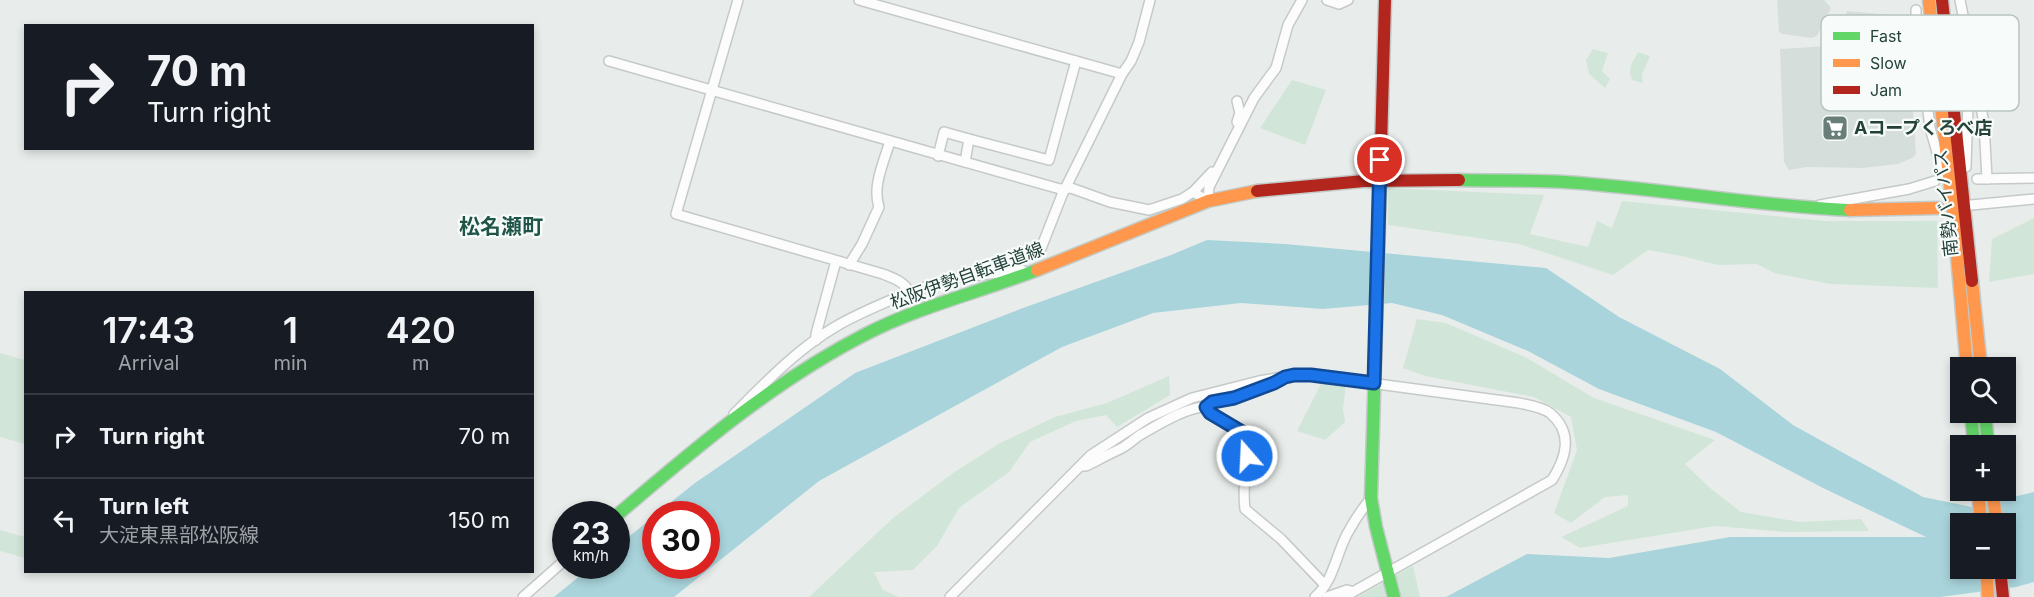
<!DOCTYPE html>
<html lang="en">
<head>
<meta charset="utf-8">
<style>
  body { margin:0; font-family:Inter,"Noto Sans JP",sans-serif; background:#242831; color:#f1f3f6; height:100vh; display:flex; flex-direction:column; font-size:22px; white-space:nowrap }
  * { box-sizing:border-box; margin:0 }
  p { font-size:20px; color:#9ea1a6 }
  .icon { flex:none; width:33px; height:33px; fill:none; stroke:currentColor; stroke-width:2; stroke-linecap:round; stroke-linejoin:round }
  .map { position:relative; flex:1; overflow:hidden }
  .side { position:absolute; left:24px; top:291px; width:510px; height:282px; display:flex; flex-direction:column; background:#171b24; border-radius:0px; box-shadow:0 3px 9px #0003 }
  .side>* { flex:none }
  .hud { position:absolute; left:24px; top:24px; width:510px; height:126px; border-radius:0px; box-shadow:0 3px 9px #0003; background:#171b24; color:#f1f3f6; overflow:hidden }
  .fabs { position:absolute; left:1950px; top:357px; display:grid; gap:12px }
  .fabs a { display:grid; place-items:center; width:66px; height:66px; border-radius:0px; background:#171b24; box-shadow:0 3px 9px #0003; font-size:30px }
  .speed { position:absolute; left:552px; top:501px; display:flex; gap:12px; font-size:30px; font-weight:700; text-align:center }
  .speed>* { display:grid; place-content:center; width:78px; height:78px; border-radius:50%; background:#171b24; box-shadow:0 3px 9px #0003; line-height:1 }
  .speed small { font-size:15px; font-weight:400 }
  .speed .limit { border:9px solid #d22; background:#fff; color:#111 }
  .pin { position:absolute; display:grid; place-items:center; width:51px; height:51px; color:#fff; margin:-26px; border:3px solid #fff; border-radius:50%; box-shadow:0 2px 6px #0007 }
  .me { position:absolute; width:66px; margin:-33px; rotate:341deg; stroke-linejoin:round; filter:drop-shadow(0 0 4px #0008) }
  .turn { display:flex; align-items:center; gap:21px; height:126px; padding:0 24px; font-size:27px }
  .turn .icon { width:78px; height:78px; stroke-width:2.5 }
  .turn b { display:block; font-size:42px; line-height:51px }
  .eta { display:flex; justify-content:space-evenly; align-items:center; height:102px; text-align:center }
  .eta b { font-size:36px; font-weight:600; line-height:42px }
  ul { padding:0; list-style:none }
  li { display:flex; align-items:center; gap:18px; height:84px; padding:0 24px; border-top:2px solid #363941 }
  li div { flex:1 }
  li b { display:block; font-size:22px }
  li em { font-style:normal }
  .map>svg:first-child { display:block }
</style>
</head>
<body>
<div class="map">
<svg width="2034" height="597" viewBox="0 0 2034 597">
  <rect width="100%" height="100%" fill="#e8edeb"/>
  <g fill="#d6dedb">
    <polygon points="1777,0 1824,0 1831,8 1817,36 1812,38 1783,34 1779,32"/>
    <polygon points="1847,11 1911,17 1912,38 1875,41 1860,38 1848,27 1846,21"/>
    <polygon points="1828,46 1900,48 1909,57 1916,153 1914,157 1898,164 1863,168 1807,167 1789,170 1784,162 1780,49"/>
  </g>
  <g fill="#d1e6d8">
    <polygon points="1593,49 1608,53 1602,71 1610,79 1605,88 1589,74 1586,60"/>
    <path d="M1638 52 1650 56 1642 75 1643 83 1632 80C1627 68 1633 62 1638 52Z"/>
    <polygon points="1292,80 1326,90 1305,145 1260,128"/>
    <polygon points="1388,188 1544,195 1530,234 1588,247 1597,221 1612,228 1622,201 1825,221 1937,221 1938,288 1830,284 1774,273 1757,264 1718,265 1686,257 1648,250 1613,275 1519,244 1388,225"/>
    <polygon points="2034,218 2034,274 1989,282 1992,239"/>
    <polygon points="1417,319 1446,323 1527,358 1594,398 1715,440 1685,464 1710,488 1741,512 1800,522 1861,519 1869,531 1786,532 1715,526 1580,548 1561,537 1628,506 1628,495 1605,497 1571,523 1554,513 1577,450 1571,417 1534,397 1425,376 1403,368"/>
    <polygon points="0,353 25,360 25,444 0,437"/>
    <polygon points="1169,376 1170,395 1117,427 1106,415 1076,421 1030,442 1009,472 959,508 937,546 913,570 874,572 883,590 899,597 809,597 893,518 953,473 1000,443 1055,417 1107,403"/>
    <polygon points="1322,382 1346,383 1343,409 1345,422 1325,440 1297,431"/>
    <polygon points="0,530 25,537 25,558 0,551"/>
    <polygon points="1413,566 1420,597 1357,597"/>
  </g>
  <path fill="#a9d4db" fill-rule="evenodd" d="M1207 240 1285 244 1546 268 1619 317 1720 369 1793 425 1923 497 1972 507 2034 492V582L2016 587 1940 597H1446L1527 554 1609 558 1730 537H1926L1823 488 1716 432 1599 389 1528 351 1442 315 1392 303 1323 309 1241 303 1153 313 1062 347 819 481 674 597H554L592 566H616L617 546 656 515V566H706V514H656L695 483 855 373 1023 308 1171 255ZM1960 524H2006V568H1960Z"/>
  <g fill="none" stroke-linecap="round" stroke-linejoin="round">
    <defs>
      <g id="street">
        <path d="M738 0 676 214 883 274C893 278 905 282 909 292L956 278 1022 270 1026 273"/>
        <polyline points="859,0 1122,74"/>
        <polyline points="1327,0 1339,4 1348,0"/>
        <polyline points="1960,0 1984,123 1987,179"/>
        <polyline points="1916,10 1916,43 1921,58 1925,85 1930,128 1943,173"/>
        <polyline points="609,61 1060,189 1071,188 1110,202 1149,210 1182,199 1193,192 1208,201 1209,187 1254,98 1276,68 1288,25 1302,0"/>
        <polyline points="1237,122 1240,113 1237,101"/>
        <polyline points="969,139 1049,160 1076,61"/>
        <polyline points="938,156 944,132 969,139 965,162"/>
        <polyline points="1966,167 1969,70"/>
        <polyline points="1977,179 2034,178"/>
        <polyline points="1193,192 1212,172"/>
        <polyline points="1820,205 1909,189 1935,181"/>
        <polyline points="1971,205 2034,199"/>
        <path d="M849 265 862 244 879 207C872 186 884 162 890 141"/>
        <polyline points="969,272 1040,251 1062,195 1122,74 1131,61 1139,42 1150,0"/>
        <polyline points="816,340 816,334 836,261"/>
        <path d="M1264 386 1234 398 1212 402 1206 407 1219 419 1242 432C1251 458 1241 483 1245 509L1281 539 1324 584"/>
        <path d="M734 414C765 383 796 350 835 327 858 313 885 303 909 292"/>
        <path d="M1082 466H1086C1098 460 1109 454 1120 449 1127 446 1134 439 1140 435 1156 426 1188 406 1206 407"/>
        <polyline points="523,597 566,559"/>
        <path d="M950 597 1091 455 1148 418 1192 398 1259 381 1294 375H1311L1519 403C1528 405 1542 407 1550 413 1574 433 1566 458 1552 480L1344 597"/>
        <path d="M1315 597C1333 582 1336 555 1347 534 1354 521 1362 509 1371 498"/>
        <polyline points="1327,597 1347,590 1350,591"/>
      </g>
      <g id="fast">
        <path d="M1459 180C1494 181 1529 180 1564 182 1660 188 1754 206 1850 210"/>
        <polyline points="1377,293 1371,498 1376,527 1394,597"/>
        <polyline points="1971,412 1974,446"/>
        <polyline points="1985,412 1988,446"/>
        <path d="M616 516C694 449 774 381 866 334 921 306 980 292 1037 270"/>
      </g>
      <g id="slow">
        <polyline points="1929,0 1953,211 1967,368"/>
        <polyline points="1850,210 1938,208"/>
        <polyline points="1037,270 1208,201 1257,191"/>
        <polyline points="1972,281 1981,368"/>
        <polyline points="1978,490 1981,524"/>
        <polyline points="1993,490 1996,524"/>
        <polyline points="1986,568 1988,597"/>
      </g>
      <g id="jam">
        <polyline points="1942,0 1972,281"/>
        <polyline points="1257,191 1364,181 1459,180"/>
        <polyline points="1377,293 1385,0"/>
        <polyline points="2000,568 2003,597"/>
      </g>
    </defs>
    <use href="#street" stroke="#c5cac8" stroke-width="12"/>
    <use href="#fast" stroke="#c3cbc8" stroke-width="15"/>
    <use href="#slow" stroke="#c3cbc8" stroke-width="15"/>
    <use href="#jam" stroke="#c3cbc8" stroke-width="15"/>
    <use href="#street" stroke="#fcfcfc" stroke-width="9"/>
    <use href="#fast" stroke="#63d668" stroke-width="12"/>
    <use href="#slow" stroke="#ff974d" stroke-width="12"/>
    <use href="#jam" stroke="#b3261e" stroke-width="12"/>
  </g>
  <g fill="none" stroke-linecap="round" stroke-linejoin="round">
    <defs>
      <polyline id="route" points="1247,456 1242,432 1210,413 1206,407 1212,402 1234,398 1274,383 1285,377 1294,375 1311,375 1374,383 1380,160"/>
    </defs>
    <use href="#route" stroke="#114b97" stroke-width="15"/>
    <use href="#route" stroke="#1a73e8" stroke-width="10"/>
  </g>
  <defs>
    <symbol id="supermarket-square" viewBox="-11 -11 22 22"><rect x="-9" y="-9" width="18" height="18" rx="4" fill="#697e78" stroke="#f7fbf9"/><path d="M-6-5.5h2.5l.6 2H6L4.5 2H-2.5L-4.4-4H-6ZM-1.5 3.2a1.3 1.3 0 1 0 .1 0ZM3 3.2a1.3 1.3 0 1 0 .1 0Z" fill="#fff"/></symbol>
  </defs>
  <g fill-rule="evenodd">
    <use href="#supermarket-square" x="1820" y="113" width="30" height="30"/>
  </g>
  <g text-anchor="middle" stroke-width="4.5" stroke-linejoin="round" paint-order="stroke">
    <g font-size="18" font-weight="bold" fill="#24423a" stroke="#f7fbf9" text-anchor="start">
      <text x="1854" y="134">Aコープくろべ店</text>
    </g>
    <g font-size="18" fill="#24423a" stroke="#f7fbf9">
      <text transform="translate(1946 203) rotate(-96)" y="6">南勢バイパス</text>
      <text transform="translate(967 276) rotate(-20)" y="6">松阪伊勢自転車道線</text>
    </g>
    <g font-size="21" font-weight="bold" fill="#1f5548" stroke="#f7fbf9">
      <text x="501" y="234">松名瀬町</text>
    </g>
  </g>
  <rect x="1821" y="15" width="198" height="96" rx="9" fill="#f7fbf9" stroke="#b8c4c0" stroke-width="1.5"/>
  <rect x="1833" y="32" width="27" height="8" fill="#63d668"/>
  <rect x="1833" y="59" width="27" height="8" fill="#ff974d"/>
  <rect x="1833" y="86" width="27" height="8" fill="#b3261e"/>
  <g font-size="16" fill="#24423a">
    <text x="1870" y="42">Fast</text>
    <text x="1870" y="69">Slow</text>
    <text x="1870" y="96">Jam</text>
  </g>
</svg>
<div class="fabs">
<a><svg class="icon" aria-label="search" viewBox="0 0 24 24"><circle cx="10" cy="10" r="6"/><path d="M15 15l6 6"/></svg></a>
<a>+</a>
<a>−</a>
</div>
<div class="speed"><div>23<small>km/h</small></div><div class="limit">30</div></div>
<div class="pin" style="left:1380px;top:160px;background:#d93025"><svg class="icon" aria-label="arrive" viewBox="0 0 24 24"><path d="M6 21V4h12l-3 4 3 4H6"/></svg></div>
<svg class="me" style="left:1247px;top:456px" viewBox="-20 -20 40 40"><circle r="17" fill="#1a73e8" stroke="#fff" stroke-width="3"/><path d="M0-11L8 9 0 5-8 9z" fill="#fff"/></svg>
<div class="hud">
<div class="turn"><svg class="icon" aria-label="right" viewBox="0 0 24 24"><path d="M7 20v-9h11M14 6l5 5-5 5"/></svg><div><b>70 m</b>Turn right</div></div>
</div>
<section class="side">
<div class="eta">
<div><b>17:43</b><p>Arrival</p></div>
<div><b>1</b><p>min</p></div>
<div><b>420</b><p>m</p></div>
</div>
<ul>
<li><svg class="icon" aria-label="right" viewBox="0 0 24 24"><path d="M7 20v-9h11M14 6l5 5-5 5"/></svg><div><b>Turn right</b></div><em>70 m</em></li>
<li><svg class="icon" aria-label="left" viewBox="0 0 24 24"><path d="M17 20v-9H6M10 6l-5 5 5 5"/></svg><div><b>Turn left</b><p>大淀東黒部松阪線</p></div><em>150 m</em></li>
</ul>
</section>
</div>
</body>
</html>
